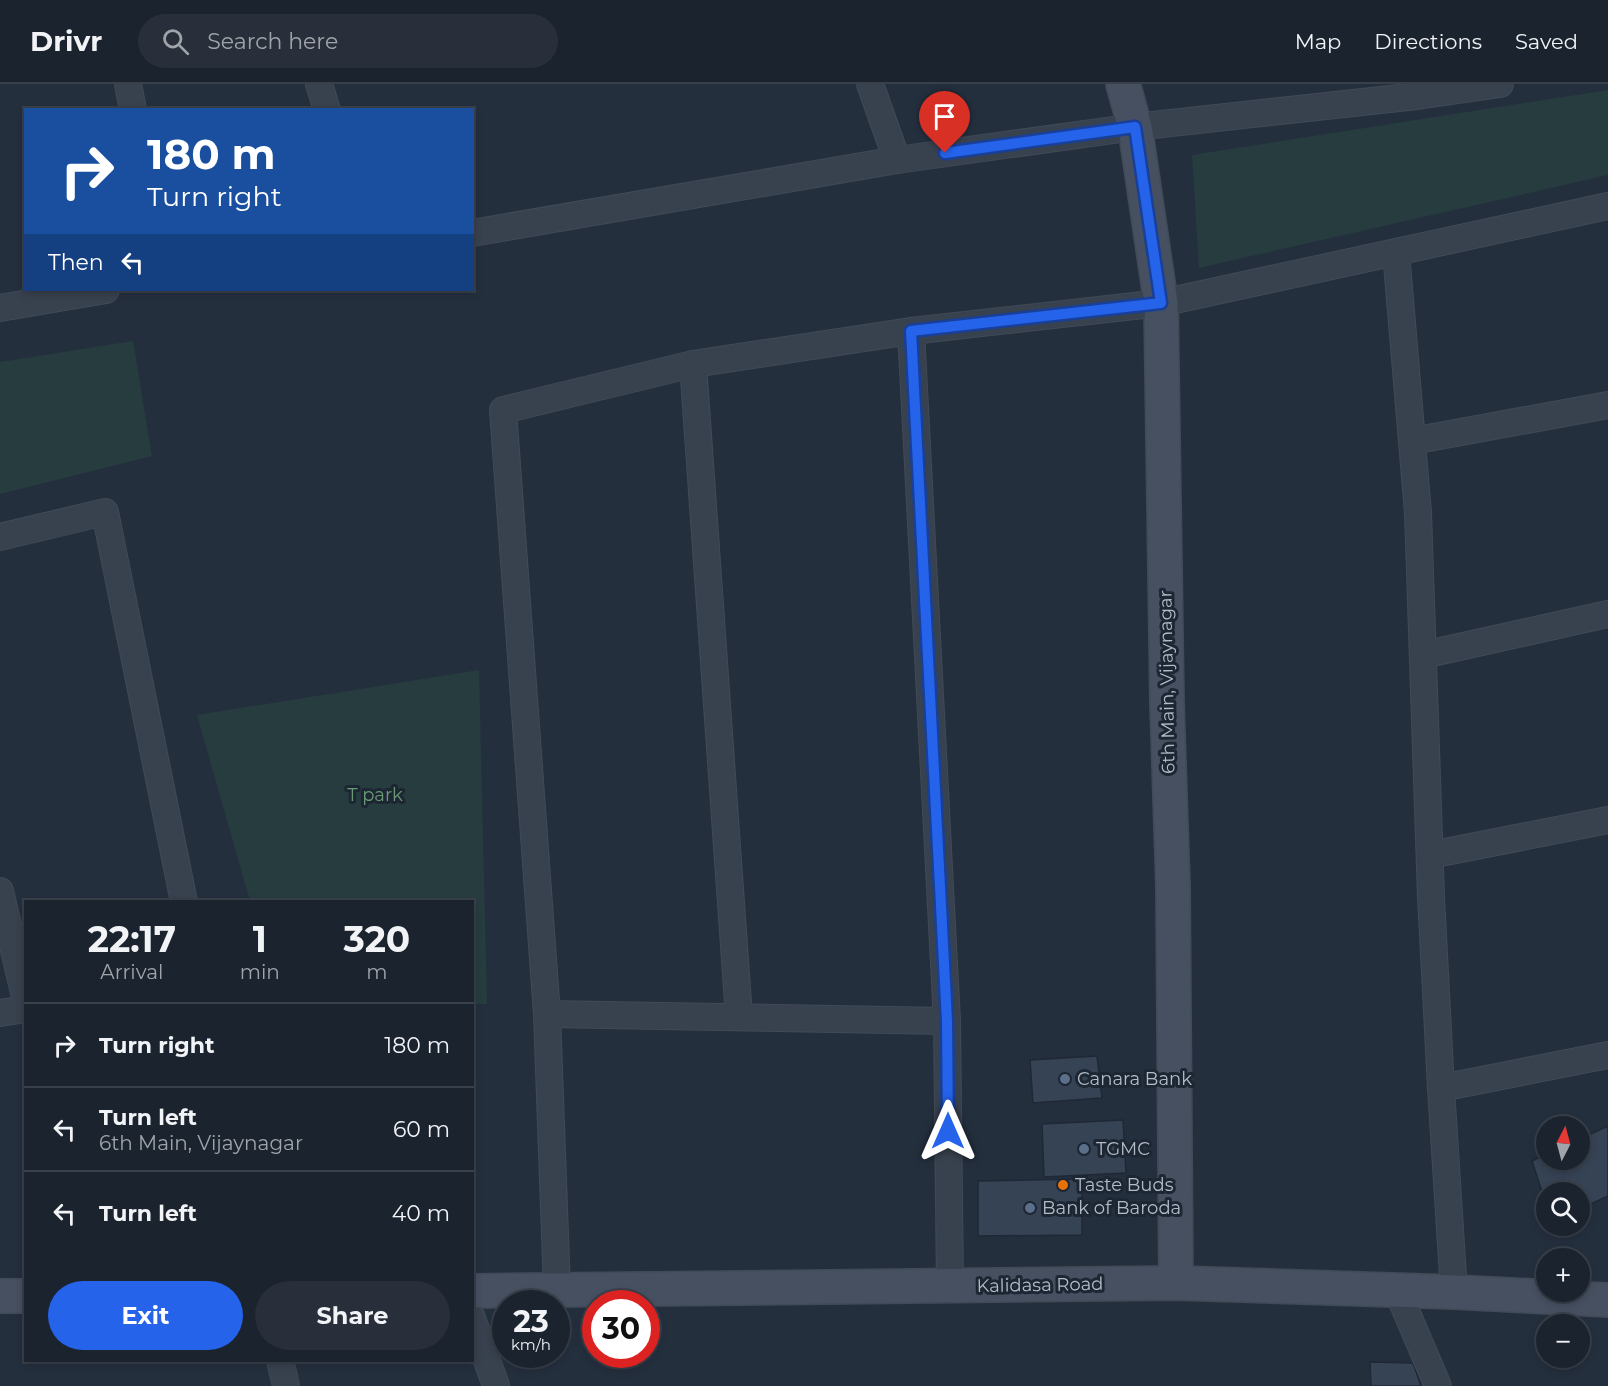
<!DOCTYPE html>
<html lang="en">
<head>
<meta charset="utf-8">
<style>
  body { margin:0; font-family:Montserrat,sans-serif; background:#282f3a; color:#f1f3f6; height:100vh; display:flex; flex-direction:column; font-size:22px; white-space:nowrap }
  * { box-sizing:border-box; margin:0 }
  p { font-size:20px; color:#a0a4aa }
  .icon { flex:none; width:33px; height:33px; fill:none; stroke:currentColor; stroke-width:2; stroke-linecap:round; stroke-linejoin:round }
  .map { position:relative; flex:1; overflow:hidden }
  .details { position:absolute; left:24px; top:816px; width:450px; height:462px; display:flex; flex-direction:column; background:#1b232e; border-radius:0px; box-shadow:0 3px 9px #0003,0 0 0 2px #39404a }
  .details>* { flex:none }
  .guide { position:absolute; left:24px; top:24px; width:450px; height:183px; border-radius:0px; box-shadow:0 3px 9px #0003,0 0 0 2px #39404a; background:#1a4fa0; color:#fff; overflow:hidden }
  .needle { width:39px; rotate:6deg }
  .controls { position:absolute; left:1536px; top:1032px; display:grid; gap:12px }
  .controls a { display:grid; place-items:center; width:54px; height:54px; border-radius:50%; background:#1b232e; box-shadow:0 3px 9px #0003,0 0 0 2px #39404a; font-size:30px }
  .speed { position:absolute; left:492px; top:1206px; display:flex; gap:12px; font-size:30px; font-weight:700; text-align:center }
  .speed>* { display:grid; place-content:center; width:78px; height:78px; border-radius:50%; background:#1b232e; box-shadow:0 3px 9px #0003,0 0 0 2px #39404a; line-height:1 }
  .speed small { font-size:15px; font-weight:400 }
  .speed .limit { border:9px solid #d22; background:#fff; color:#111 }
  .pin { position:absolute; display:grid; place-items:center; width:51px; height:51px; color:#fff; margin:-62px -26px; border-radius:50% 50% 50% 0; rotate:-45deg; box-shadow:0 0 6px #0007 }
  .pin .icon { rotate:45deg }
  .me { position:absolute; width:66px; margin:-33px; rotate:0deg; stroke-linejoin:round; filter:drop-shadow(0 0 4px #0008) }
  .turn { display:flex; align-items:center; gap:21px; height:126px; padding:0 24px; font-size:27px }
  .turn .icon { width:78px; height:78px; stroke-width:2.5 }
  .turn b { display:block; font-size:42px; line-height:51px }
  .then { display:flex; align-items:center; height:57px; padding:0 24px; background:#0003; gap:12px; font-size:22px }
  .eta { display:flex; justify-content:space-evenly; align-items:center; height:102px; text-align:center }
  .eta b { font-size:36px; font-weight:700; line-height:42px }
  .action { display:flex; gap:12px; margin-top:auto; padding:12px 24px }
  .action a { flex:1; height:69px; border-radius:36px; background:#2563eb; color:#fff; font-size:24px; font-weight:700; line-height:69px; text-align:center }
  .action a+a { background:#282f3a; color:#f1f3f6 }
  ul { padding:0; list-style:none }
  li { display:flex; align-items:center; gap:18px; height:84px; padding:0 24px; border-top:2px solid #39404a }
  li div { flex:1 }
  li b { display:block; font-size:22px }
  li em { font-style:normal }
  header { display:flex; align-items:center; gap:36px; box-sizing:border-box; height:84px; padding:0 30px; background:#1b232e; border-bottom:2px solid #39404a }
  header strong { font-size:28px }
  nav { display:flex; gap:33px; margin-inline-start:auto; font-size:21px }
  .search { width:420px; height:54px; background:#282f3a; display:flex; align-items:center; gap:15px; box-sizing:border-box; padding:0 21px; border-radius:33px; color:#a0a4aa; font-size:22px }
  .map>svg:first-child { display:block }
</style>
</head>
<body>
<header>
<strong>Drivr</strong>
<div class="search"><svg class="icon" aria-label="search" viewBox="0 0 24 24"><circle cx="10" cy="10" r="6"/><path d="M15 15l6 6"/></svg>Search here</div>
<nav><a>Map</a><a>Directions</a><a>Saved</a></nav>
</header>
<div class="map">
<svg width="1608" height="1302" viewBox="0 0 1608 1302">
  <rect width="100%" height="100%" fill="#242f3e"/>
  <g fill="#263c3f">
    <polygon points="1608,6 1608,91 1199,184 1192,71"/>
    <polygon points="133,257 152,372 0,410 0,278"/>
    <polygon points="479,586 487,920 473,920 472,818 250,817 197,631"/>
  </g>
  <g fill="#364354" stroke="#1f2835" stroke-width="1.5">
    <polygon points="1097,972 1102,1014 1033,1019 1030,976"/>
    <polygon points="1123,1036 1126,1089 1044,1093 1042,1040"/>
    <polygon points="1608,1042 1608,1112 1580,1125 1580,1108 1546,1108 1546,1120 1532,1077 1546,1070 1546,1076 1580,1076 1580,1055"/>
    <polygon points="1082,1095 1082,1151 978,1152 978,1097"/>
    <polygon points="1370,1278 1413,1279 1421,1302 1371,1302"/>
  </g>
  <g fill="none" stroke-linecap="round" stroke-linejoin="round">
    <defs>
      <g id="street">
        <polyline points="128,0 133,26"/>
        <polyline points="319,0 327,26"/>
        <polyline points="870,0 897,76"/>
        <polyline points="472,149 897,76 1135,43 1417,12 1500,0"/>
        <polyline points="1396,168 1418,429 1431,813 1441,1004 1454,1208"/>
        <polyline points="0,224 106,206"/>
        <polyline points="911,247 947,937 950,1202"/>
        <polyline points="693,280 739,933"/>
        <polyline points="1412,357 1608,321"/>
        <polyline points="0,453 105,428 184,818"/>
        <polyline points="1423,571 1608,530"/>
        <polyline points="1430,771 1608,736"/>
        <polyline points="0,807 26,917"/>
        <polyline points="0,929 26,925"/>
        <polyline points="547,930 947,937"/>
        <polyline points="1441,1004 1608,971"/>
        <polyline points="557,1206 547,930 503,326 693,280 911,247 1161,219 1608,122"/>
        <polyline points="1397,1206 1438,1302"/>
        <polyline points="472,1234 496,1302"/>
        <polyline points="280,1276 286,1302"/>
      </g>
      <g id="secondary">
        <polyline points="1123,0 1135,43 1161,219 1167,620 1173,802 1176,1199"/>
        <polyline points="472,1207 1176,1199 1454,1208 1608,1216"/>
        <polyline points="0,1212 26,1212"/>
      </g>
    </defs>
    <use href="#street" stroke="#414a57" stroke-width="28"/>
    <use href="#secondary" stroke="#414a57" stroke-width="36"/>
    <use href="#street" stroke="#38414e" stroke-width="26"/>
    <use href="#secondary" stroke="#465061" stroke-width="33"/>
  </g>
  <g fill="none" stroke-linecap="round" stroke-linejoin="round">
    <defs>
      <polyline id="route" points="945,69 1135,43 1161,219 911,247 947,937 948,1047"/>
    </defs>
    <use href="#route" stroke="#184099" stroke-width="15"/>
    <use href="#route" stroke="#2563eb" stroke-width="10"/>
  </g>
  <g fill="#5c6f8a" stroke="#1d2633" stroke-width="2">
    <circle cx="1065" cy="995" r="6"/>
    <circle cx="1084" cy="1065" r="6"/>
    <circle cx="1030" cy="1124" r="6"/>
  </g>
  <circle fill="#e8710a" stroke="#1d2633" stroke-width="2" cx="1063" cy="1101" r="6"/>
  <g text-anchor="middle" stroke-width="6" stroke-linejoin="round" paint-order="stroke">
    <g font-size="18" fill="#b4bcc9" stroke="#1d2633">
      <text transform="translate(1167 598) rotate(-91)" y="6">6th Main, Vijaynagar</text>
      <text transform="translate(1040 1201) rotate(-1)" y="6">Kalidasa Road</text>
    </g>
    <g font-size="18" fill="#6b9a76" stroke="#1d2633">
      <text x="375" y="717">T park</text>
    </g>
    <g font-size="18" fill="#b4bcc9" stroke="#1d2633" text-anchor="start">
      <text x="1077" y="1001">Canara Bank</text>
      <text x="1096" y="1071">TGMC</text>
      <text x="1075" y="1107">Taste Buds</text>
      <text x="1042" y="1130">Bank of Baroda</text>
    </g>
  </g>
</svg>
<div class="controls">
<a><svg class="needle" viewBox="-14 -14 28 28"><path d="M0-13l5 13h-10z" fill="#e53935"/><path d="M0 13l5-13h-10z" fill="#a0a4aa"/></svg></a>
<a><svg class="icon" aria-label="search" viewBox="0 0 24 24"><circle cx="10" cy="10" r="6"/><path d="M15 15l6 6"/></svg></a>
<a>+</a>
<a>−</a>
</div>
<div class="speed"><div>23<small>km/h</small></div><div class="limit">30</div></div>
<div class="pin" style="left:945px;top:69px;background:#d93025"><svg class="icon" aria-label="arrive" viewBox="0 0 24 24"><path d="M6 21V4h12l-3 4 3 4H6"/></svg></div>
<svg class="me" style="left:948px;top:1047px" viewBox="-20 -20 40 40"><path d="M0-17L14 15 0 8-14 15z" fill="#2563eb" stroke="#fff" stroke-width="4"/></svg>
<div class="guide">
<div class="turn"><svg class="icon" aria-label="right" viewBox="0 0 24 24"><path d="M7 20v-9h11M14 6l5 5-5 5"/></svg><div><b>180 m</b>Turn right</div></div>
<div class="then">Then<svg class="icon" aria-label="left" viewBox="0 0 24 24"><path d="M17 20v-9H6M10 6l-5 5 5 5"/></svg></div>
</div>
<section class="details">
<div class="eta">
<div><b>22:17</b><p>Arrival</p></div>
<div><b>1</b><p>min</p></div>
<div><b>320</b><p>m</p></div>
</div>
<ul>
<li><svg class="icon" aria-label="right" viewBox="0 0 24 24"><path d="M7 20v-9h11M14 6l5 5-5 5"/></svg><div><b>Turn right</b></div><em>180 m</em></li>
<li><svg class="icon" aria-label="left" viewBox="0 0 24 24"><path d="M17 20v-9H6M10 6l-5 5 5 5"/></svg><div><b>Turn left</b><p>6th Main, Vijaynagar</p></div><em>60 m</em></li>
<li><svg class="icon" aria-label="left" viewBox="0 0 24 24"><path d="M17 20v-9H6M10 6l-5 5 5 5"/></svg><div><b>Turn left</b></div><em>40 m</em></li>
</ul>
<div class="action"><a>Exit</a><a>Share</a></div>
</section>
</div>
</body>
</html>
